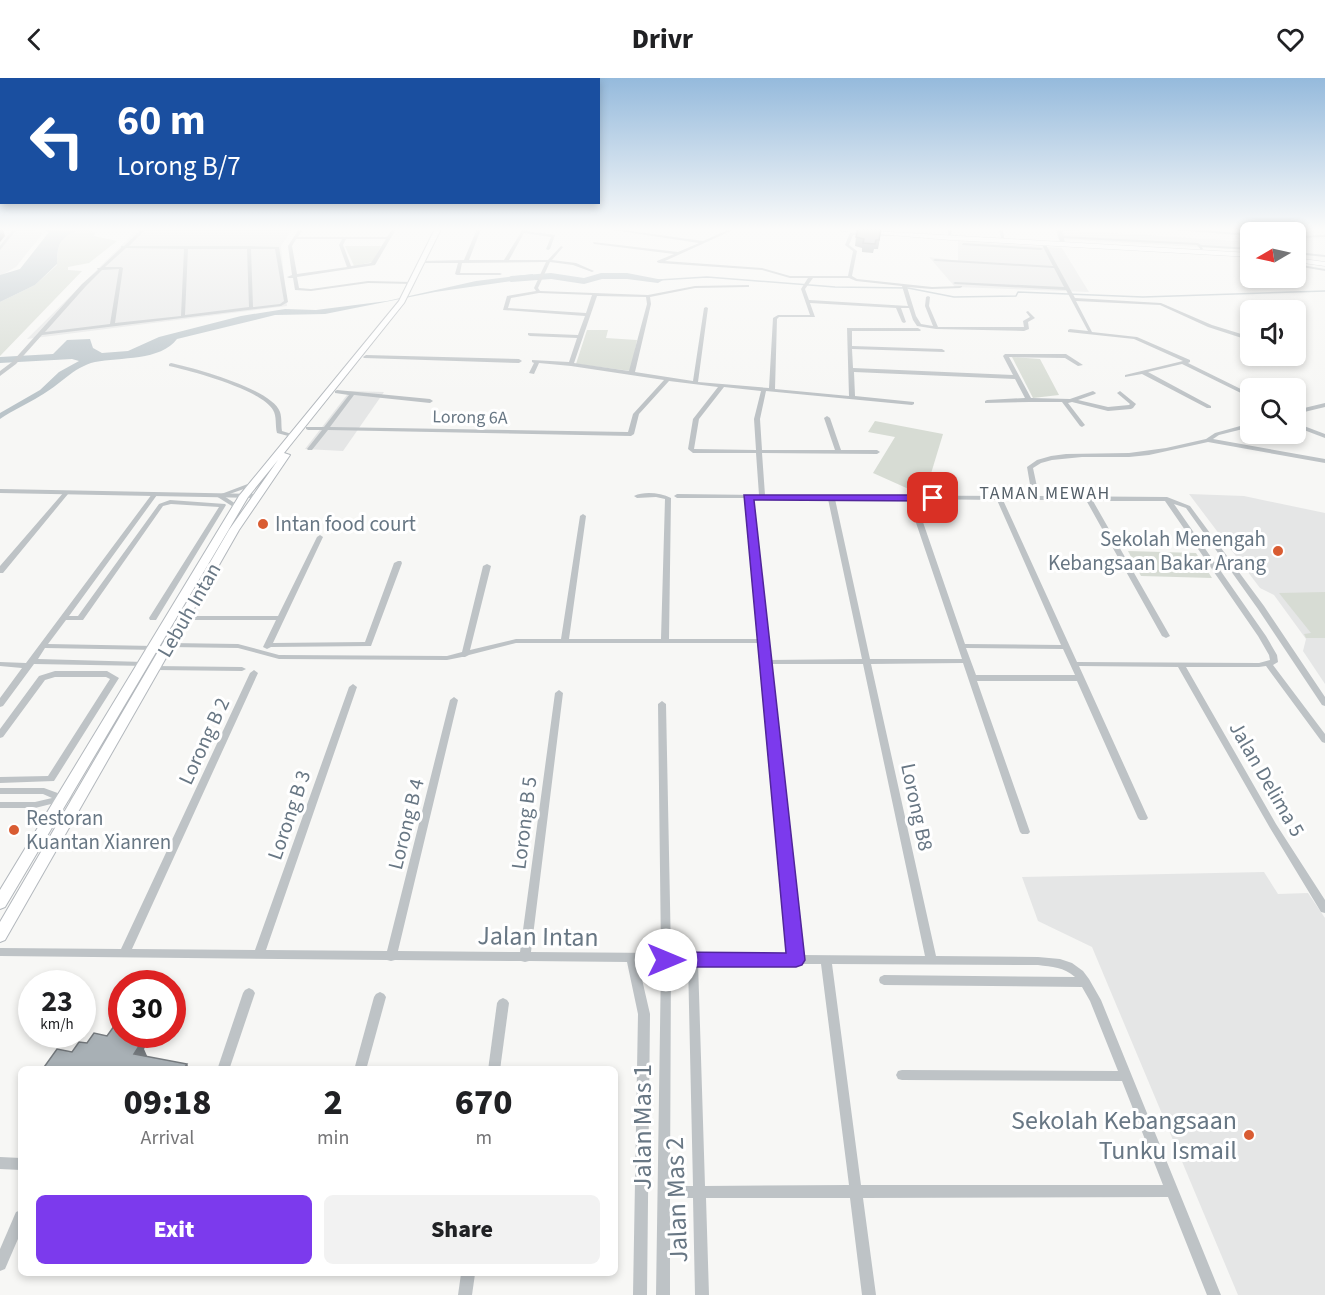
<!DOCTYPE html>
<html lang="en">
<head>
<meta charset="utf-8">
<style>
  body { margin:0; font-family:"Source Sans 3",sans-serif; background:#f2f2f2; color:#202124; height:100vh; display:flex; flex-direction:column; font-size:22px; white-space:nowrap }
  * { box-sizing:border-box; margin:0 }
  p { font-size:20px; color:#757577 }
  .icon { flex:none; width:33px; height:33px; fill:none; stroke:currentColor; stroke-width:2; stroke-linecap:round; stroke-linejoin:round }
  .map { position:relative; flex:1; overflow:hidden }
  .drawer { position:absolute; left:18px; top:988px; width:600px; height:210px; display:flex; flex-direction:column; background:#fff; border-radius:9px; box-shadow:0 3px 9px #0003 }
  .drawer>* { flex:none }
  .top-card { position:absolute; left:0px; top:0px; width:600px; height:126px; box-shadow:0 3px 9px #0003; background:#1a4fa0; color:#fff; overflow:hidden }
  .needle { width:39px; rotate:261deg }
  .controls { position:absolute; left:1240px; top:144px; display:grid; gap:12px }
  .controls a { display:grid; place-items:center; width:66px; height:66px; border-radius:9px; background:#fff; box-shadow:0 3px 9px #0003; font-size:30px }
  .speed { position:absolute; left:18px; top:892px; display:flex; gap:12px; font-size:30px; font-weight:700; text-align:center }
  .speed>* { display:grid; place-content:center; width:78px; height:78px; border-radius:50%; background:#fff; box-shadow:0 3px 9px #0003; line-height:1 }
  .speed small { font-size:15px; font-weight:400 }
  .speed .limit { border:9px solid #d22; background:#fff; color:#111 }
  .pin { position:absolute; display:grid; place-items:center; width:51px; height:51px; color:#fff; margin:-26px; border-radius:12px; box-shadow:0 3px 9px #0006 }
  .me { position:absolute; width:66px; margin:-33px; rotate:90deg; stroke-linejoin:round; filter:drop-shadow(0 0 4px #0008) }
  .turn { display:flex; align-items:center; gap:21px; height:126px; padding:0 18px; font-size:27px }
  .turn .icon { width:78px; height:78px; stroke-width:2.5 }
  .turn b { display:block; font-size:42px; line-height:51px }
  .eta { display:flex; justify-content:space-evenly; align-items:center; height:102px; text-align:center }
  .eta b { font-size:36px; font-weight:800; line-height:42px }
  .action { display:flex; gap:12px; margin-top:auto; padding:12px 18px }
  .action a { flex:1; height:69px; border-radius:9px; background:#7c3aed; color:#fff; font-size:24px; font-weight:800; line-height:69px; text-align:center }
  .action a+a { background:#f2f2f2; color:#202124 }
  header { display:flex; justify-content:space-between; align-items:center; height:78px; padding:0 18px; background:#fff; font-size:27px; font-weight:800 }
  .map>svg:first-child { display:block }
</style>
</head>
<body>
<header><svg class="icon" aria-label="back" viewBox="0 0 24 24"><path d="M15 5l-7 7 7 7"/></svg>Drivr<svg class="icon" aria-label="heart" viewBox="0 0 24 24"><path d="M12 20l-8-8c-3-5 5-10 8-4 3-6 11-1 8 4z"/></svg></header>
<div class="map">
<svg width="1325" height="1217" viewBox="0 0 1325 1217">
  <rect width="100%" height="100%" fill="#f7f7f5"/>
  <g fill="#e5e6e6">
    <polygon points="0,151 29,151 43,155 16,189 0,198"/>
    <polygon points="138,151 292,151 281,168 287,228 27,261"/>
    <polygon points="1056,151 1251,164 1251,172 1058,161"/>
    <polygon points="958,163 1062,170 1089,214 955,209 929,179 958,183"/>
    <polygon points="350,313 384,314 343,373 305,371"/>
    <polygon points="1189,416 1244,418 1325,435 1325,606 1303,573 1306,561 1274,517 1260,510"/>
    <polygon points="1264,794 1278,816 1308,815 1325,840 1325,1217 1238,1217 1092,869 1038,843 1022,799"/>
  </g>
  <g fill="#d7dcd4">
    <path d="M82 151 96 154 94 158 117 163 89 185 68 189V192L82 193 0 278V224L35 207 57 187C57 166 61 157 82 151Z"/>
    <polygon points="345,168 381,168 373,184 354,188"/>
    <polygon points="587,252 608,252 606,260 637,262 631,293 576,286"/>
    <polygon points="1012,279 1040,281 1059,317 1033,320"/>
    <polygon points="875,343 943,356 926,412 911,412 873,395 895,359 868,354"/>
    <polygon points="1128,473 1196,475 1212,500 1141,498"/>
    <polygon points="1325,514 1325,560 1306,560 1304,556 1311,555 1279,515"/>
  </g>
  <g fill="#bac4c9">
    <path d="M42 151H81C61 159 57 165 57 186L35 207 0 224V197L20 191 49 154Z"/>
    <path d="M533 196V200L435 214 325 236 275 237 177 261C161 283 120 279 95 284 73 289 59 308 40 318 27 326 13 332 0 341V335L40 312 59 294 79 283 72 281 0 285V279L53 276 67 262 90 261 93 270 102 275 128 273 159 259 241 238 285 231 316 232 387 223 476 203Z"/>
  </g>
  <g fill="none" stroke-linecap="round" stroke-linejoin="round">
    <polyline stroke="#bac4c9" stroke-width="1.5" points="658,202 707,199 835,209 908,210 954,219 1016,218 1018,214 1143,219 1325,213"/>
    <polygon fill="#bac4c9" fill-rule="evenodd" points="551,195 584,200 601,195 627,195 663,202 658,205 627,201 602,201 584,206 551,201 511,204 506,201 511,198"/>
    <defs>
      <polygon id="secondary" points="435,151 441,151 404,225 284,375 290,377 239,452 5,862 0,864 0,844 229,452 278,382 248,419 5,829 0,831 0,812 239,418 399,223"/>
      <g id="primary">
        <polygon points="839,151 1251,175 1251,179 951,162 842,153"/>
        <polygon points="1296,180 1325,184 1325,188 1296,184"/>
      </g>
    </defs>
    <use href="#secondary" stroke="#b3b8bd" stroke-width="2"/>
    <use href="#primary" stroke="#b2b7bb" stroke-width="1"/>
    <g fill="#bec3c6" fill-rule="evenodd">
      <polygon points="13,151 17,151 0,172 0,168"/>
      <path d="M142 151H146L129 168H249L279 169 288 224 281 228 42 257 16 286 0 298V293L12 284 82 206 98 192 97 190H100L121 170V168H124ZM126 170 184 171 181 238 115 245 123 190 121 189H105ZM188 171H247L249 229 185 237ZM251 171H275L284 223 280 226 253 229ZM119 191 110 246 45 254 86 208 102 192Z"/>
      <path d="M299 151H303L298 159H387L392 151H396L375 187 297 199 299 210 311 211 368 203 412 204 414 205 412 206 368 205 311 213 295 212 293 200H289L287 199 292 197 288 168ZM296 161H342L339 167 347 189 297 196 292 168ZM346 161H386L371 185 351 188 343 167Z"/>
      <path d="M477 151H481L469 182H504L523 151H527L526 153 555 157 550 171 548 172 546 171 551 159 524 155 509 182H548L561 168 563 169 552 182 576 185 594 193 592 194 573 187 550 184 538 210 540 213 648 217 695 208 749 207V209H747L695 210 650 219 651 226 635 294 693 303 704 230 706 229 708 230 698 304 769 310 773 240 778 237H810L801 211 808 200H790L762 192 659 185 657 184V183L674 176 594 166 593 164 678 174 699 165 606 151H616L703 163 730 151H735L665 183 762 190 790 198H848L853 173 845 167 850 155 897 156 896 158 853 157 849 167 857 173 852 198 857 201 932 209 962 208V209L960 210 932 211 907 209 916 238 921 246 933 248 925 228 926 219 928 218 930 219 929 228 938 249H1024L1023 243 1030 239 1026 234 1028 233 1035 240 1028 244 1029 251 1024 253 936 251 917 248 913 242 909 230H901L906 244 904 245 902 244 896 230 810 225 815 239H779L777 241 775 311 849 318 847 250H918L921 252 920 253H852V268L942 271 945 273 944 274 852 271 853 290 1013 297 1003 278 1005 276H1066L1083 287 1078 288 1065 280 1009 279 1031 320 1070 321 1093 313 1096 315 1095 316 1078 322 1108 329 1129 327 1130 326 1117 315 1120 313 1136 326 1133 330 1131 331 1108 333 1072 324 1068 325 1085 347 1082 349 1080 348 1062 324H1029L985 325V323L987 322 1025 320 1015 301 854 294 855 318 914 324V326L912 327 766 313 760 341 762 372H835L824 340 827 338 830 340 841 372H877L880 374 877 376 762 375 765 417 1032 418 1027 389 1037 382 1051 378 1066 376 1129 375 1166 370 1206 361 1215 355 1251 345V349L1219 357 1213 361 1325 381V385L1208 364 1149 377 1129 379H1082L1052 382 1041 385 1033 390 1039 418 1167 419 1190 428 1264 528 1325 619V628L1322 627 1258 531 1186 430 1174 426 1266 558 1277 577 1278 584 1273 587 1325 656V665L1322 664 1266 588 1259 589H1186L1276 746 1325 822V835L1321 834 1270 750 1178 589 1079 588 1148 740 1146 742H1140L1138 740 1077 603H977L1030 754 1028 756H1022L1020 754 963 585 871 586 936 878 1038 879 1060 881 1072 885 1083 893 1089 901 1101 922 1221 1217H1207L1168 1119 863 1120 876 1217H862L850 1120H706L709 1217H695L693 1120H670V1217H656L661 884H638L650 936 647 1217H633L638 936 627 884 529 883 525 884 521 883 395 882 391 883 387 882 0 878V870L121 871 250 595 254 592 258 595 132 871 255 872 349 609 353 606 357 609 266 872 387 873 450 622 454 619 458 622 398 873 520 874 555 615 559 612 563 615 531 874 661 875 658 626 662 623 666 626 671 875 790 876 761 586 760 584 759 565H516L469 577 465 579H462L447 582 279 581 238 570 170 569 166 567 170 565 238 566 279 577 447 578 462 574 483 488 487 486 491 488 470 572 516 561H561L580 438 583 436 586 438 569 561H661L665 421 656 419 637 420 634 418C645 413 660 415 671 420L669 561H759L745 420H677L674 418 677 416 759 417 756 375H693L688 371 693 341 718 309 669 303 639 336 634 356 631 358 328 352 312 372H308L307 371 322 352H308L306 351V349H324L349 317 335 315V313L337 312 430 321 433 323 430 325 354 317 330 349 628 354 633 336 664 302 571 288 539 285 534 296 529 295 534 285 532 284V282L569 284 577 260 530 258 528 257V255L578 257 585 238 503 232 507 218 536 213 534 210 546 184 462 185 460 195H500L502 196 500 197H457L455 196 458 185H422L420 184 422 183 464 182ZM813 200H849L856 203 902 208 908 228 809 222 805 211ZM539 215 592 217 586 235 508 230 511 220ZM597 218 646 219 647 226 629 293 574 285ZM724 309 761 313 754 341 756 372 694 371 699 341ZM751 420 828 421 862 581 769 582ZM835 421H908L962 581H870ZM915 421 997 422 1061 567 965 566ZM1003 422H1086L1162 558 1166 560 1170 558 1093 423H1165L1258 558 1269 577 1270 582 1259 585 1077 584ZM966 570 1063 571 1075 597H976ZM769 586H863L925 878 801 877ZM671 884H688L693 1108H670ZM698 884 793 885 796 886H821L849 1107 705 1108ZM832 886 1038 887C1052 889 1064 889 1075 899L884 897 880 899 879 902 880 905 884 907 1082 909 1090 923 1118 993 902 992 898 993 896 997 898 1001 902 1002 1122 1003 1163 1107H861Z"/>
      <polygon points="948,151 952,151 951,159 948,158"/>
      <polygon points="999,151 1003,151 1004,161 1001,160"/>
      <polygon points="1172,151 1189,151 1251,156 1251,158 1174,152"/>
      <polygon points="1275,151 1280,151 1285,154 1281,154"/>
      <polygon points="1325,157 1325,159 1296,160 1296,158"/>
      <polygon points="1062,158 1198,165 1201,167 1251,170 1251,172 1202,169 1203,171 1201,172 1197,167 1061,160"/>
      <polygon points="1043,164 1045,165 1075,220 1161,225 1212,247 1251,259 1251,263 1208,249 1160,227 1076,223 1092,254 1137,259 1190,282 1190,284 1188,285 1251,316 1251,320 1182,286 1148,294 1211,328 1211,330 1207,330 1142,296 1125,299 1125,297 1183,283 1134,261 1068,254 1068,252 1070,251 1088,253 1066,212 955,206 953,205 955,204 1064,209 1054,190 935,183 933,182 935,181 1053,188 1041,165"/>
      <polygon points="963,165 1041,170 1043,171 1041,172 962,167"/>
      <polygon points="1296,174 1325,177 1325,179 1296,176"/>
      <polygon points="1296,186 1325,191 1325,193 1296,188"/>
      <polygon points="366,277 519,281 522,283 519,285 364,280 363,279"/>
      <polygon points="1286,278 1291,278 1295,282 1290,283"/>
      <path d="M171 285C194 290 272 311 280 334 282 340 281 347 282 353L295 357 292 359 277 355C275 348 277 338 273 332 262 312 192 293 169 288V286Z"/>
      <polygon points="1325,325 1325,329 1296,336 1296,332"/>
      <polygon points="1296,345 1325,356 1325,360 1296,349"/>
      <polygon points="253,404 256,406 255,407 224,418 239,428 239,430 235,430 216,418"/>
      <polygon points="66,413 69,415 68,416 3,495 0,495 0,488 64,414"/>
      <polygon points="154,415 157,417 69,538 78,538 159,426 170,422 225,426 226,427 156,542 150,542 149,540 219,429 171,426 163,428 83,542 66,542 48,566 154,568 157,568 158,570 157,572 45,570 38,581 144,584 147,584 148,586 147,588 34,586 3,628 0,629 0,620 22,590 0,588 0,584 26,585 152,416"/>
      <polygon points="320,457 323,459 273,565 365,564 394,485 398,483 401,483 402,485 371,568 271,569 267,571 263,569 276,542 185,542 181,540 185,538 278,538 317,459"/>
      <polygon points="153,588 242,589 246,591 242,593 156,592 153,592 152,590"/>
      <polygon points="55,593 107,593 119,600 54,703 0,705 0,699 48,698 110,601 106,599 55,599 45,602 3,659 0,660 0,651 39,598"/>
      <polygon points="0,710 44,710 63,717 83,718 85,720 83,722 63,723 35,730 0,730 0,724 35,724 52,720 43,716 0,716"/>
      <polygon points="249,910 253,912 255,915 229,992 217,992 243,915 245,912"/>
      <polygon points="380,914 384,916 386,919 366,992 354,992 374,919 376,916"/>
      <polygon points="503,920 507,922 509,925 500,992 488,992 497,925 499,922"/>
      <polygon points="0,1079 21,1080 21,1092 0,1091"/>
      <polygon points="21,1132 21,1154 5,1191 0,1193 0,1171 16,1134"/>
      <polygon points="461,1196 475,1196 472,1217 458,1217"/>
    </g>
    <g fill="#bec3c6" fill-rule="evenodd">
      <polygon points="1056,151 1062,151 1065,165 1060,164"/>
      <polygon points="0,411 256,416 260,418 256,420 0,415"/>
    </g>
    <use href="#secondary" fill="#fff" fill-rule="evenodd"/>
    <use href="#primary" fill="#fff" fill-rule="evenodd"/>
  </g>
  <polygon fill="#90979c" points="856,159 880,160 878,171 874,171 873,175 862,174 862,170 855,168"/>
  <g fill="#767b7f">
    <polygon points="0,151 3,151 5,158 0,164"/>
    <polygon points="137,957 153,957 144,971 148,980 134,976 132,963"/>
    <polygon points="187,986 190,992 183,992"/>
  </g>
  <g fill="#a8b0b5" stroke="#767b7f" stroke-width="1.5">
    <polygon points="858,151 881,151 879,162 876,162 875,166 863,165 864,161 856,159"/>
    <polygon points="122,937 122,957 137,957 132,963 141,965 134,976 187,986 183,992 42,992 57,971 72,974 79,964 87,965 94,955 107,958"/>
  </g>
  <linearGradient id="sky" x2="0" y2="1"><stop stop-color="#95badc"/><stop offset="0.47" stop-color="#fbfbfa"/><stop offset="1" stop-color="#fbfbfa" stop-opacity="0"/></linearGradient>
  <rect width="1325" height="321" fill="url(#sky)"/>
  <polygon fill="#7c3aed" stroke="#51269a" stroke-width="1.5" points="744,417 933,417 939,420 933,423 754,422 805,882 802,887 796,889 666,889 659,887 657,882 659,876 666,874 786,875"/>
  <g fill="#d95c32" stroke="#fff" stroke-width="2">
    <circle cx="263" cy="446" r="6"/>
    <circle cx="1278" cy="473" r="6"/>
    <circle cx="14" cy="752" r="6"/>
    <circle cx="1249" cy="1057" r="6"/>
  </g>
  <g text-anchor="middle" stroke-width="6" stroke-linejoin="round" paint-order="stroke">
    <g font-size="18" fill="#687784" stroke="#fff">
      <text transform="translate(470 339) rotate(1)" y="6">Lorong 6A</text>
    </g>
    <g font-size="18" letter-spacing="1.5" fill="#556069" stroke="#fff">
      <text x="1045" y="421">TAMAN MEWAH</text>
    </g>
    <g font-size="21" fill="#687784" stroke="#fff" text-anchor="start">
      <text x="275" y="453">Intan food court</text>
      <text x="1266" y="468" text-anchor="end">Sekolah Menengah<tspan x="1266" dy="24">Kebangsaan Bakar Arang</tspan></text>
      <text x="26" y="747">Restoran<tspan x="26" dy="24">Kuantan Xianren</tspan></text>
    </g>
    <g font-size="21" fill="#687784" stroke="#fff">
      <text transform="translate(189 532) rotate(-60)" y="7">Lebuh Intan</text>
      <text transform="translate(204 663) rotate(-65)" y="7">Lorong B 2</text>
      <text transform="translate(1267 701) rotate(60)" y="7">Jalan Delima 5</text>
      <text transform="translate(917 729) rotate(78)" y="7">Lorong B8</text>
      <text transform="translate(289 737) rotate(-71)" y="7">Lorong B 3</text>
      <text transform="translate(524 745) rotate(-83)" y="7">Lorong B 5</text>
      <text transform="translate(406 746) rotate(-76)" y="7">Lorong B 4</text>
    </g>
    <g font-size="26" fill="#687784" stroke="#fff">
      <text transform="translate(538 858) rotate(1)" y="9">Jalan Intan</text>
      <text transform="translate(642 1049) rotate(-90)" y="9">Jalan Mas 1</text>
      <text transform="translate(676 1122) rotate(-92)" y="9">Jalan Mas 2</text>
    </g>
    <g font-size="26" fill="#687784" stroke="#fff" text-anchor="end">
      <text x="1237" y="1051">Sekolah Kebangsaan<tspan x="1237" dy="30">Tunku Ismail</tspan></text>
    </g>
  </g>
</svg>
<div class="controls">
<a><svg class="needle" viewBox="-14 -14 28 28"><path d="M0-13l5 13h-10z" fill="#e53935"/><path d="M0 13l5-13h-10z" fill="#757577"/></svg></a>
<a><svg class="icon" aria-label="sound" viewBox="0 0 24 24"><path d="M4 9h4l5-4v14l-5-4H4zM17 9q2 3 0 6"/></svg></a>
<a><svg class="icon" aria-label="search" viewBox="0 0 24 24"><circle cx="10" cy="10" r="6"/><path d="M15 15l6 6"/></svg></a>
</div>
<div class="speed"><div>23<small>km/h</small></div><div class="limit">30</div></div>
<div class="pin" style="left:933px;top:420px;background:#d93025"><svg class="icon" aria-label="arrive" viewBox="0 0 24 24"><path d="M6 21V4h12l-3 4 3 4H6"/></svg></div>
<svg class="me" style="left:666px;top:882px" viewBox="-20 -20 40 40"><circle r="19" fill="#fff"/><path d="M0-13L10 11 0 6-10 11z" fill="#7c3aed"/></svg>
<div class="top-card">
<div class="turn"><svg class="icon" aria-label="left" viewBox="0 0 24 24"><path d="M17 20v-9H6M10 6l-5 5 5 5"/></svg><div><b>60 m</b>Lorong B/7</div></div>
</div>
<section class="drawer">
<div class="eta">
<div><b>09:18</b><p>Arrival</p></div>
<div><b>2</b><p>min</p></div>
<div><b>670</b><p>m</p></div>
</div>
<div class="action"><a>Exit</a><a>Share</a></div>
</section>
</div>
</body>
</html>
